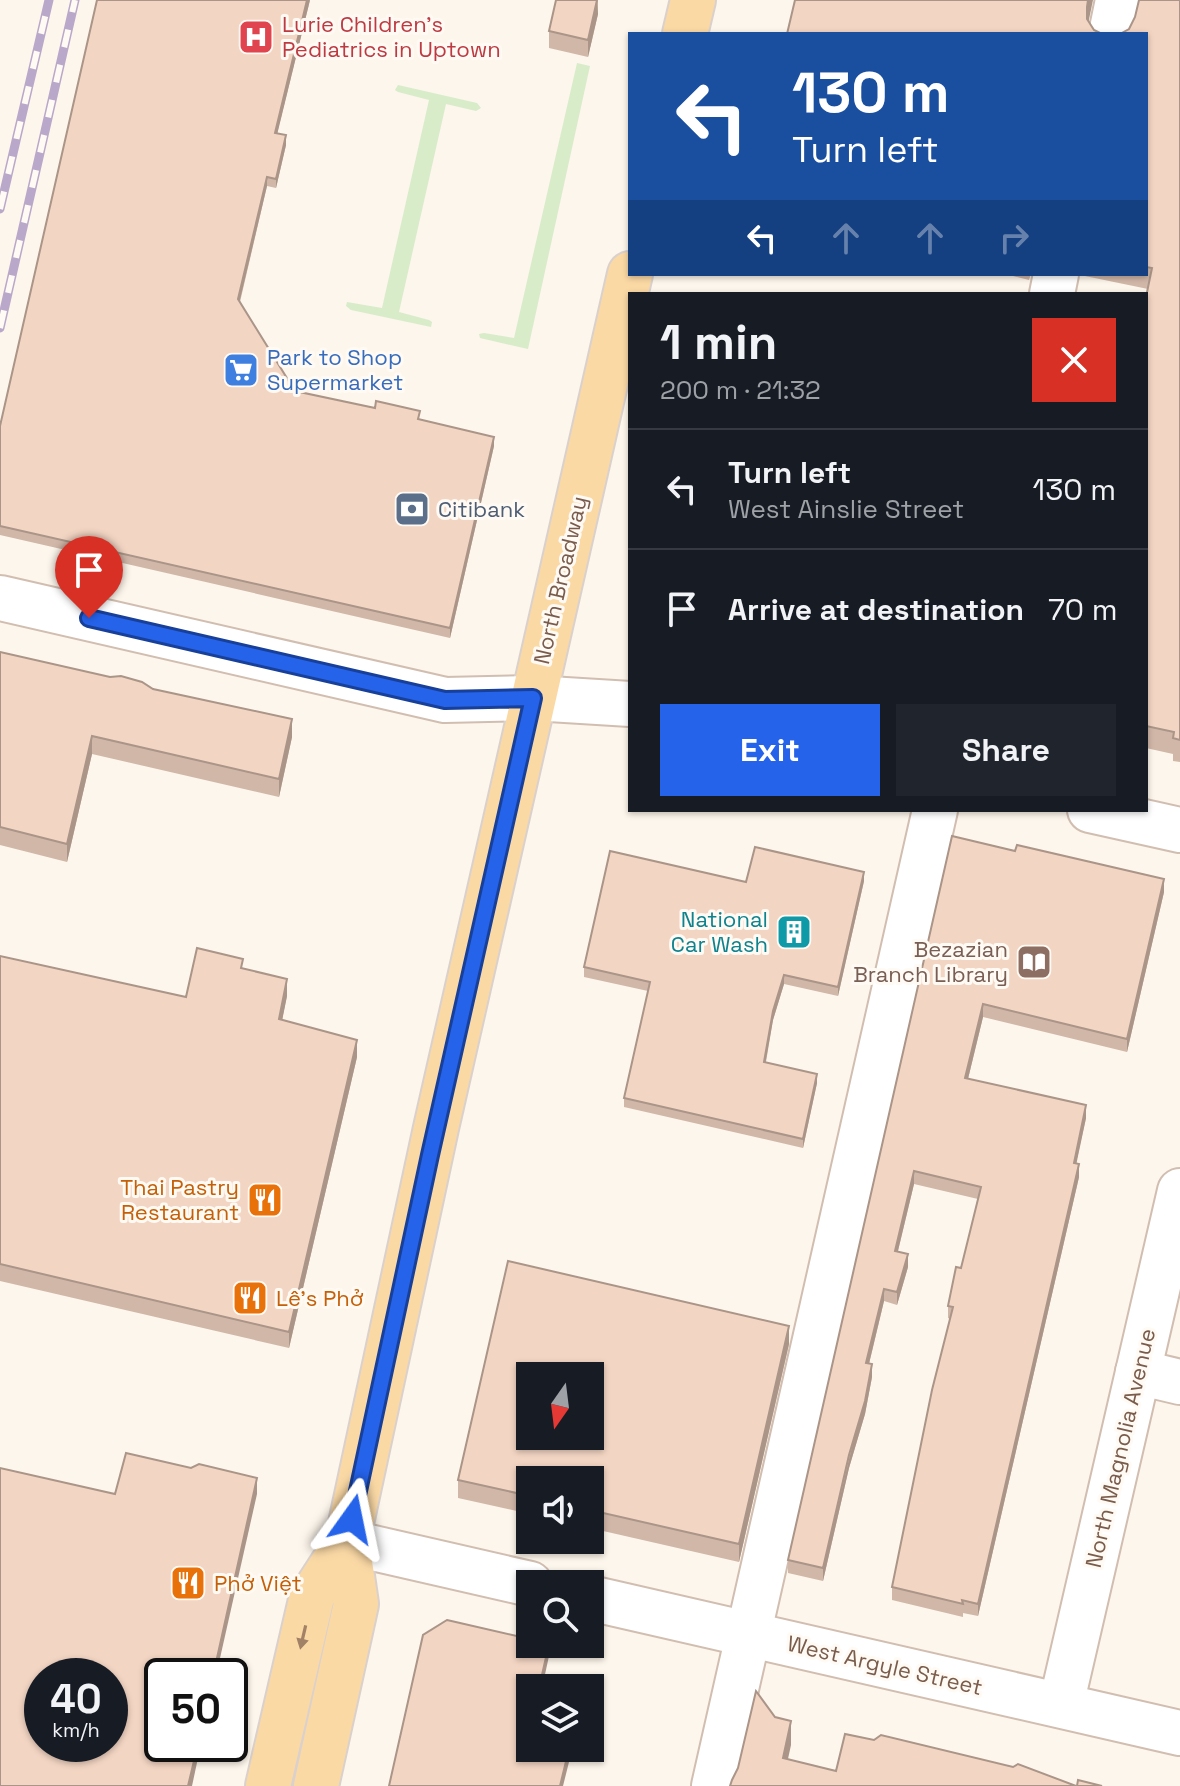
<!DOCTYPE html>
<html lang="en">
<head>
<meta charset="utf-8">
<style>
  body { margin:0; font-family:"Space Grotesk",sans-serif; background:#20242c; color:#f1f3f6; height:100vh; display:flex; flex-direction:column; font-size:30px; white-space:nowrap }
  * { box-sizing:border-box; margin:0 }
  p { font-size:26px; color:#9ea1a6 }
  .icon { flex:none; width:44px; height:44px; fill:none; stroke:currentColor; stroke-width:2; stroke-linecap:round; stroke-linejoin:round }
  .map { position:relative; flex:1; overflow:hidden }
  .panel { position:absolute; left:628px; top:292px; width:520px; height:520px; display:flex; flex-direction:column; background:#171b24; border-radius:0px; box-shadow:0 2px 6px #0004 }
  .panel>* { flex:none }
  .banner { position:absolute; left:628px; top:32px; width:520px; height:244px; border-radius:0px; box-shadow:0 2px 6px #0004; background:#1a4fa0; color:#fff; overflow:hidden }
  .needle { width:52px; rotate:194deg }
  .buttons { position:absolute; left:516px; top:1362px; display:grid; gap:16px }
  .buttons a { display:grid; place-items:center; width:88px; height:88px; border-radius:0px; background:#171b24; box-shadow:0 2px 6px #0004; font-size:40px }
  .speed { position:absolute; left:24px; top:1658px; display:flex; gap:16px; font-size:40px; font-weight:700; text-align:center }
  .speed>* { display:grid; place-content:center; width:104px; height:104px; border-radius:50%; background:#171b24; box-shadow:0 2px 6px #0004; line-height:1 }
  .speed small { font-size:20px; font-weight:400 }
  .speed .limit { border:4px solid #111; border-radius:12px; background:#fff; color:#111 }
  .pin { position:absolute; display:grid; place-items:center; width:68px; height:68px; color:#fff; margin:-82px -34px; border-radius:50% 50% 50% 0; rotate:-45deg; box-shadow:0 0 8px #0007 }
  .pin .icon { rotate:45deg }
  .me { position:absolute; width:88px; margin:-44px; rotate:12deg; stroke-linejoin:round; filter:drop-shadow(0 0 6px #0008) }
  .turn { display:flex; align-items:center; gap:28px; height:168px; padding:0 32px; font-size:36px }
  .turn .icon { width:104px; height:104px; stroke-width:2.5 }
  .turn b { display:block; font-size:56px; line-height:68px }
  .lanes { display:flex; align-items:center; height:76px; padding:0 32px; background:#0003; justify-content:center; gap:40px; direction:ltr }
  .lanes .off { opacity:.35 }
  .round { display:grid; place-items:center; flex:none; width:84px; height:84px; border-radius:0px; background:#20242c }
  .head { display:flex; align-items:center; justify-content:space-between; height:136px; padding:0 32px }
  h1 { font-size:48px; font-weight:600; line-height:60px }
  .button { display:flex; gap:16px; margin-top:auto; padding:16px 32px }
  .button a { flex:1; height:92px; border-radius:0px; background:#2563eb; color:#fff; font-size:32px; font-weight:600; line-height:92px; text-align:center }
  .button a+a { background:#20242c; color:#f1f3f6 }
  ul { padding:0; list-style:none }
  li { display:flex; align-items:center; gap:24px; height:120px; padding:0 32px; border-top:2px solid #363941 }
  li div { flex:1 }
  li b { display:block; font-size:30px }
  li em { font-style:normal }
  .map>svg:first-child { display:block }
</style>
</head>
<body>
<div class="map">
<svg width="1180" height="1786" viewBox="0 0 1180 1786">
  <rect width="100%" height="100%" fill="#fdf6ec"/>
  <g fill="#d8ecc9">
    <polygon points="577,63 590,66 528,349 480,338 479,334 484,333 514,338"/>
    <polygon points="398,85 477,103 481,108 476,111 446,104 399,312 429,320 432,322 431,327 351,310 346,306 347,302 382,308 429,100 398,92 395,90"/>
  </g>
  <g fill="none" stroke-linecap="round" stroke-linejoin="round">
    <defs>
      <g id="minor">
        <polyline points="1111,34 1118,0"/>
        <polyline points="1052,294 1056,274"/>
        <polyline points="0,598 445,700 533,698 630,704"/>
        <polyline points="1090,810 1180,830"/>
        <polyline points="1138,1372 1180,1382"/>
        <polyline points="347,1542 530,1584"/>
        <polyline points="590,1598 1180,1733"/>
        <polyline points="1061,1705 1180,1191"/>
        <polyline points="714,1786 935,810"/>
      </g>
      <g id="major">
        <polyline points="685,34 693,0"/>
        <polyline points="268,1786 312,1596 347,1542"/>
        <polyline points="316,1786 356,1604 347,1542 436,1128 630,274"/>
      </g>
    </defs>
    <use href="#minor" stroke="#d1beb0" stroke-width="48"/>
    <use href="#major" stroke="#dad1cd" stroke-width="48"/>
    <use href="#minor" stroke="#fff" stroke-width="44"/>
    <use href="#major" stroke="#fbd9a5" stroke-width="44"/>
    <defs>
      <g id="rail">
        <polyline points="0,209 49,0"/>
        <polyline points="0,328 75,0"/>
      </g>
    </defs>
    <use href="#rail" stroke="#b9a8c9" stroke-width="9"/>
    <use href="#rail" stroke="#fffaf3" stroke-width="6" stroke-dasharray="18" stroke-linecap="butt"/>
  </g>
  <g fill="#d1b7a8">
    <polygon points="310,0 277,134 286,145 276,188 267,186 240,302 295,391 420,420 494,446 450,638 0,535 0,426"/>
    <polygon points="598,0 598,14 588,57 549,48 549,31"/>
    <polygon points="1180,0 1180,762 1173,761 1173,754 1146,748 1146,297 1148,289 1080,275 1080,274 1146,274 1146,34"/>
    <polygon points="1005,274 1031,274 1029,280"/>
    <polygon points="0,652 153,689 292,737 279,797 92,754 67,862 0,845"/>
    <polygon points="952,836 1164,892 1127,1052 983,1017 968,1079 1086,1118 1076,1163 1079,1177 978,1616 963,1613 963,1617 892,1600 892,1587 950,1319 948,1318 948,1306 961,1268 978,1199 914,1184 898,1251 908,1267 897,1305 884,1301 869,1364 872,1377 865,1414 849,1468 823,1581 788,1573 788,1560"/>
    <polygon points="864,881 838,996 784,984 773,1020 766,1062 817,1083 803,1148 624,1107 624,1098 648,991 584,977 584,967 746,882"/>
    <polygon points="0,956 186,997 243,969 287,996 282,1020 357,1057 289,1348 0,1281"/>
    <polygon points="789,1344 739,1562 590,1528 590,1480 530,1480 530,1514 458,1498 458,1480"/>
  </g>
  <g fill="#aa9588">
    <polygon points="307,0 310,0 275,143 275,133"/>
    <polygon points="597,0 598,14 588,57 588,40"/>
    <polygon points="1088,0 1093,0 1087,29 1087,7"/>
    <polygon points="286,135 286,145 276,188 276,179"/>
    <polygon points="267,177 267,186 238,308 238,299"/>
    <polygon points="494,437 494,446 450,638 450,628"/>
    <polygon points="292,719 292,737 279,797 279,779"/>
    <polygon points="92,736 92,754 67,862 67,844"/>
    <polygon points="864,872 864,881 838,996 838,987"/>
    <polygon points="1164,879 1164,892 1127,1052 1127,1039"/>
    <polygon points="784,975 784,984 773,1020 764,1071 764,1062 773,1011"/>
    <polygon points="287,979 287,996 279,1036 279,1019"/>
    <polygon points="983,1004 983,1017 965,1091 965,1078"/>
    <polygon points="357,1040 357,1057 289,1348 289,1332"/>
    <polygon points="817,1074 817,1083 803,1148 803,1139"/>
    <polygon points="1086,1105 1086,1118 1074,1175 1074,1163"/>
    <polygon points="1079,1164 1079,1177 978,1616 978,1604"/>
    <polygon points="914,1171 914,1184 895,1263 895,1251"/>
    <polygon points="908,1254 908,1267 897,1305 897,1292"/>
    <polygon points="884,1289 884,1301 866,1376 866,1363"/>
    <polygon points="789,1326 789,1344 739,1562 739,1544"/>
    <polygon points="872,1364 872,1377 865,1414 849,1468 823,1581 823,1568"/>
    <polygon points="257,1478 257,1494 216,1676 213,1676"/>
    <polygon points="549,1644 549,1656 542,1688 539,1688"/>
    <polygon points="791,1721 791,1745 783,1782 783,1758"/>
    <polygon points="198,1744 201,1744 192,1786 188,1786"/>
    <polygon points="569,1749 569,1762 563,1786 560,1786"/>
  </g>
  <g fill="#f3d5c3" stroke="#aa9588" stroke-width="2" fill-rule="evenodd">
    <polygon points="97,0 307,0 275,133 286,135 276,179 267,177 238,299 295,391 375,408 376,401 420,411 418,419 494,437 450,628 0,526 0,426"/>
    <polygon points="556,0 597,0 588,40 549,31"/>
    <polygon points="795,0 1088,0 1087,7 1087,19 1094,30 1102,34 787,34"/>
    <polygon points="1139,0 1180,0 1180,740 1173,738 1174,732 1146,726 1146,297 1152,268 1146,267 1146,34 1120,34 1129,29 1135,17"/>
    <polygon points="0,652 110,677 121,676 142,682 153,689 292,719 279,779 92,736 67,844 0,827"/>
    <polygon points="952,836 1015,851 1017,845 1164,879 1127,1039 983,1004 965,1078 1086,1105 1074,1163 1079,1164 978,1604 962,1600 963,1604 892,1587 932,1390 953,1307 948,1306 956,1267 961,1268 981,1187 914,1171 895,1251 908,1254 897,1292 884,1289 866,1363 872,1364 865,1401 849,1455 823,1568 788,1560"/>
    <polygon points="755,847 864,872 838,987 784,975 773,1011 764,1062 817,1074 803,1139 624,1098 650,982 584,967 610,851 746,882"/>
    <polygon points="197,948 243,959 241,968 287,979 279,1019 357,1040 289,1332 0,1264 0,956 186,997"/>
    <path d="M508 1261 789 1326 739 1544 590 1510V1480H530V1496L458 1480ZM530 1376H590V1436H530Z"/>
    <path d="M126 1453 191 1468 199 1464 257 1478 213 1676H162V1744H198L188 1786H0V1468L115 1494ZM42 1676H110V1744H42Z"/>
    <polygon points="447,1620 530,1639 530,1644 549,1644 539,1688 530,1688 530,1727 527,1739 530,1739 530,1748 564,1748 569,1749 560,1786 389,1786 423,1635"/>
    <polygon points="756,1691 775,1717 791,1721 783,1758 836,1771 845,1734 874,1740 881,1735 1013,1767 1018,1764 1076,1786 730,1786 732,1780 738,1768"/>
    <polygon points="1078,1780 1102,1786 1077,1786"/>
  </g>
  <defs><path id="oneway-solid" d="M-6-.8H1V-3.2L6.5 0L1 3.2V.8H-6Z" transform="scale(2)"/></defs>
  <use fill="#a18267" href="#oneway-solid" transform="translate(303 1637) rotate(103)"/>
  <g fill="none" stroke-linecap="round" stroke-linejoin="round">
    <defs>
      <polyline id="route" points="89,618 445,700 533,698 430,1155 352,1519"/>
    </defs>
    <use href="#route" stroke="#184099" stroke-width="20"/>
    <use href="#route" stroke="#2563eb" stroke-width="14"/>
  </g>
  <defs>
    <symbol id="hospital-square" viewBox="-11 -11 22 22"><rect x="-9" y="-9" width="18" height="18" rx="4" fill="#e0444e" stroke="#fffaf3"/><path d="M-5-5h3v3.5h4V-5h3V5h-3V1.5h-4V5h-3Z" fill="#fff"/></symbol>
    <symbol id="supermarket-square" viewBox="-11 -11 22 22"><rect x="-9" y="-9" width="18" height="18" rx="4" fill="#3f7fe0" stroke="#fffaf3"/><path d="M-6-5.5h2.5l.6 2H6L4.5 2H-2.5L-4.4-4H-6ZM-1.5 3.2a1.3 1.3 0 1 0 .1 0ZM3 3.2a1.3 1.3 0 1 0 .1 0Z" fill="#fff"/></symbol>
    <symbol id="bank-square" viewBox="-11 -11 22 22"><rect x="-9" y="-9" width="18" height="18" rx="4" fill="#5c6f8a" stroke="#fffaf3"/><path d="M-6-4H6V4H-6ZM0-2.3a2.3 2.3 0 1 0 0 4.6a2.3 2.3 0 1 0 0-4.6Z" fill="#fff"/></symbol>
    <symbol id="building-square" viewBox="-11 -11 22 22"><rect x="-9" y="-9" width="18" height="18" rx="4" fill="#0f9aa8" stroke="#fffaf3"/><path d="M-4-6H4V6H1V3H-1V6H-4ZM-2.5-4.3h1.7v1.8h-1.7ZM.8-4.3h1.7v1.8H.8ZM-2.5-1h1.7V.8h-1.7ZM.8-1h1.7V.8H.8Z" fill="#fff"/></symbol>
    <symbol id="library-square" viewBox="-11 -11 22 22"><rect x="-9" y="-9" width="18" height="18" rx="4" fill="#8d6e63" stroke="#fffaf3"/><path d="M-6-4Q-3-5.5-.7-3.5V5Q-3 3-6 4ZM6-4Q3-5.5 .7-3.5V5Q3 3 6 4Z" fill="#fff"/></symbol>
    <symbol id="restaurant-square" viewBox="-11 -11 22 22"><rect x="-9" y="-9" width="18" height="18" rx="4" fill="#e8710a" stroke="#fffaf3"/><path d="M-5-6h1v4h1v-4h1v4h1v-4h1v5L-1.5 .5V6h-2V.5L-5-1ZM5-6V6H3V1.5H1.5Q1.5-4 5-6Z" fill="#fff"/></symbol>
  </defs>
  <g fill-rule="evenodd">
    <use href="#hospital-square" x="236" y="17" width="40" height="40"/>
    <use href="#supermarket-square" x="221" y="350" width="40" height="40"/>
    <use href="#bank-square" x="392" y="489" width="40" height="40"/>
    <use href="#building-square" x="774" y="912" width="40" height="40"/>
    <use href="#library-square" x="1014" y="942" width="40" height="40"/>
    <use href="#restaurant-square" x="245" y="1180" width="40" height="40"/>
    <use href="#restaurant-square" x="230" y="1278" width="40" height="40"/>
    <use href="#restaurant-square" x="168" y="1563" width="40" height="40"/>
  </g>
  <g text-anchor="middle" stroke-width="6" stroke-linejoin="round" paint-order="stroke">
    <g font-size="22" fill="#be3a42" stroke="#fffaf3" text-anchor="start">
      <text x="282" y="32">Lurie Children's<tspan x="282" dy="25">Pediatrics in Uptown</tspan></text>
    </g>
    <g font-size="22" fill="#366cbe" stroke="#fffaf3" text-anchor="start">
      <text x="267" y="365">Park to Shop<tspan x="267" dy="25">Supermarket</tspan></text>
    </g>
    <g font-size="22" fill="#4e5e75" stroke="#fffaf3" text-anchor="start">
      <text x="438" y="517">Citibank</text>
    </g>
    <g font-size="22" fill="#7a5c4d" stroke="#fffaf3">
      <text transform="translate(560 580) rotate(-77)" y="8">North Broadway</text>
      <text transform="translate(1120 1448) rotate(-77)" y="8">North Magnolia Avenue</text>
      <text transform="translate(885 1665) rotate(13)" y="8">West Argyle Street</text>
    </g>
    <g font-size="22" fill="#0d838f" stroke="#fffaf3" text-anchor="end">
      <text x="768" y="927">National<tspan x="768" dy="25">Car Wash</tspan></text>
    </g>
    <g font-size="22" fill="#785e54" stroke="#fffaf3" text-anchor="end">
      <text x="1008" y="957">Bezazian<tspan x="1008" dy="25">Branch Library</tspan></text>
    </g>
    <g font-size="22" fill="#c56008" stroke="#fffaf3" text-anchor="start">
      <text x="239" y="1195" text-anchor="end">Thai Pastry<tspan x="239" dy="25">Restaurant</tspan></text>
      <text x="276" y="1306">Lê’s Phở</text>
      <text x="214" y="1591">Phở Việt</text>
    </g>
  </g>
</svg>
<div class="buttons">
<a><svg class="needle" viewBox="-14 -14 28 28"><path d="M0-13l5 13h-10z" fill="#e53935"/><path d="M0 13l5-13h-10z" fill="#9ea1a6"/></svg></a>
<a><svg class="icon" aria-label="sound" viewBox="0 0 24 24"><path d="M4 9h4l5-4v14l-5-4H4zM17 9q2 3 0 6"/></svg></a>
<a><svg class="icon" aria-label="search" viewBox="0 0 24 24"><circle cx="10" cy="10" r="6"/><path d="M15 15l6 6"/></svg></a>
<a><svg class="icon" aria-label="layers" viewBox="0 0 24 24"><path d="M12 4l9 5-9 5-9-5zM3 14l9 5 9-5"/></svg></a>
</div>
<div class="speed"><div>40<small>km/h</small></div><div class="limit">50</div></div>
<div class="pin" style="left:89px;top:618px;background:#d93025"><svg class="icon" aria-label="arrive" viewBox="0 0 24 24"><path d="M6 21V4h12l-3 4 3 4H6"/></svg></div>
<svg class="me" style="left:352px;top:1519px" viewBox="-20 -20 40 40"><path d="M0-17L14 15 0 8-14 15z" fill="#2563eb" stroke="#fff" stroke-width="4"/></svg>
<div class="banner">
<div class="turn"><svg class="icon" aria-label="left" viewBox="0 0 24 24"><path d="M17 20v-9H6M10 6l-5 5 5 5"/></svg><div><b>130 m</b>Turn left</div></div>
<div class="lanes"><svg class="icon" aria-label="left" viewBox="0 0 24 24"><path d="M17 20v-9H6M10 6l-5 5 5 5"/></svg><svg class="icon off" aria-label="ahead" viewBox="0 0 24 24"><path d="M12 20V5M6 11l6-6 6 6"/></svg><svg class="icon off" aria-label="ahead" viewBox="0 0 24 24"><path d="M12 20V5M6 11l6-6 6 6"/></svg><svg class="icon off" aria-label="right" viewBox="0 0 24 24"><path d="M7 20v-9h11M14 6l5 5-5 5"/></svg></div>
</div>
<section class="panel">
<div class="head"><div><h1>1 min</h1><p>200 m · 21:32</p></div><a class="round" style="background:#d93025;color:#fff"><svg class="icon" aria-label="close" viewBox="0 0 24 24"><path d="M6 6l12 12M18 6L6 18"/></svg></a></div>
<ul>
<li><svg class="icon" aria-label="left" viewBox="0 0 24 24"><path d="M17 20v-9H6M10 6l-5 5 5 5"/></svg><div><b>Turn left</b><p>West Ainslie Street</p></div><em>130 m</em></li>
<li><svg class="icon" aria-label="arrive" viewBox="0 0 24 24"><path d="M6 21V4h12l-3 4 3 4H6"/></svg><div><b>Arrive at destination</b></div><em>70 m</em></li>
</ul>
<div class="button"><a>Exit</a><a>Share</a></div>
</section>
</div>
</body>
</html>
